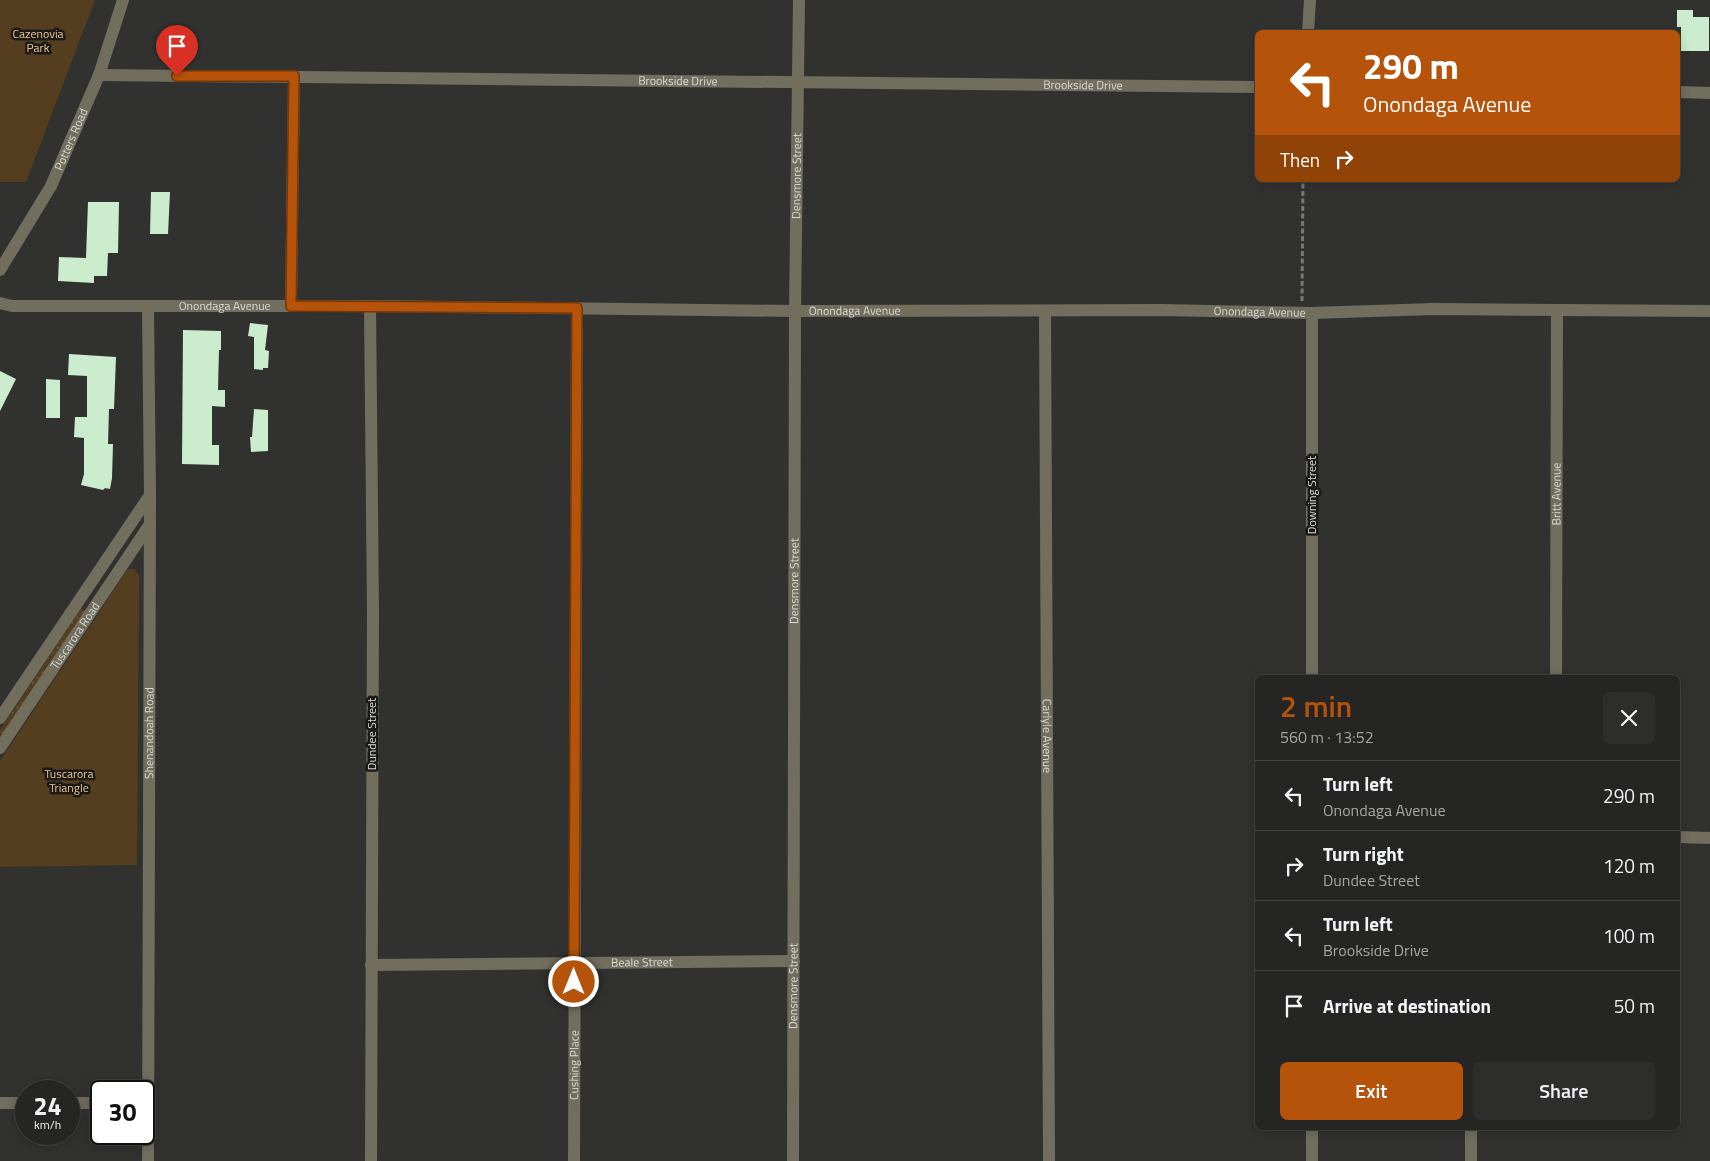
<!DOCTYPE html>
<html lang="en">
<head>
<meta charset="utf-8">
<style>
  body { margin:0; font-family:"Titillium Web",sans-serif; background:#2d2e2b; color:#f1f3f6; height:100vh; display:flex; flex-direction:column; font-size:19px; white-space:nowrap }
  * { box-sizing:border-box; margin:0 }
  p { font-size:16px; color:#a3a5a6 }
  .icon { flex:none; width:28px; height:28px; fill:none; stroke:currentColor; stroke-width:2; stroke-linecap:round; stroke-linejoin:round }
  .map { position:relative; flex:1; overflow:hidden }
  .drawer { position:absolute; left:1255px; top:675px; width:425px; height:455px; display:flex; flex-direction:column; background:#252623; border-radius:8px; box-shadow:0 2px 12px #0003,0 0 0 1px #424341 }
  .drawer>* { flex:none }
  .guide { position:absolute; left:1255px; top:30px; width:425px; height:152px; border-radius:8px; box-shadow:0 2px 12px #0003,0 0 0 1px #424341; background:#b45309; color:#fff; overflow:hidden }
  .speed { position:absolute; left:15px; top:1080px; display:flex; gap:10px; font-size:25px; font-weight:700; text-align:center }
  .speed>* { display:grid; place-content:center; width:65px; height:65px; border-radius:50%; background:#252623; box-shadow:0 2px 12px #0003,0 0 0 1px #424341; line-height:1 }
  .speed small { font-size:12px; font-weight:400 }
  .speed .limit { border:2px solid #111; border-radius:8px; background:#fff; color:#111 }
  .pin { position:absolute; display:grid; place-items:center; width:42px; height:42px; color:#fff; margin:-51px -21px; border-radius:50% 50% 50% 0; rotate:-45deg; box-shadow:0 0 5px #0007 }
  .pin .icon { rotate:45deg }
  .me { position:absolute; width:55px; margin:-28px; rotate:0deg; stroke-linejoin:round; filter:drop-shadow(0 0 4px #0008) }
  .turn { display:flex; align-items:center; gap:18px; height:105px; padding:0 25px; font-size:22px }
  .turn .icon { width:65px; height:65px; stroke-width:2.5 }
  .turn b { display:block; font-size:35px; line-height:42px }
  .then { display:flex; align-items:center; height:48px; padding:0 25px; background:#0003; gap:10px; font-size:19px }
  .round { display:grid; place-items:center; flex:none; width:52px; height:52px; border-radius:8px; background:#2d2e2b }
  .overview { display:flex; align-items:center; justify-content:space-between; height:85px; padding:0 25px }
  h1 { font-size:30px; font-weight:600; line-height:38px; color:#b45309 }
  .primary-button { display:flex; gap:10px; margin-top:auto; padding:10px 25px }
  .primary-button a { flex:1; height:58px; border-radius:8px; background:#b45309; color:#fff; font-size:20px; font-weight:600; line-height:58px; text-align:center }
  .primary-button a+a { background:#2d2e2b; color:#f1f3f6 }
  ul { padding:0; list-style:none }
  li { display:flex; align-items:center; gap:15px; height:70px; padding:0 25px; border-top:1px solid #424341 }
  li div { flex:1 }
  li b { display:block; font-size:19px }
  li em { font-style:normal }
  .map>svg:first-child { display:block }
</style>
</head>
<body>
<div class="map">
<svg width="1710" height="1161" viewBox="0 0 1710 1161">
  <defs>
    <pattern id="grass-dots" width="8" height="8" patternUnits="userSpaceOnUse" patternTransform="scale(1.25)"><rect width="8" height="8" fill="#553d20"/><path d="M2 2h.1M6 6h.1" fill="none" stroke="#6d5840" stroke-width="1.8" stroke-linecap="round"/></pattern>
  </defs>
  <rect width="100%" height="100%" fill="#31322f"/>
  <polygon fill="url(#grass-dots)" points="81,608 86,611 0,739 0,730"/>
  <g fill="#553d20">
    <polygon points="0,0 95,0 26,182 0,182"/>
    <polygon points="128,569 135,569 139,576 137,865 0,867 0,761"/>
  </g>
  <g fill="#cbedcd">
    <polygon points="1677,10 1693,10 1693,17 1709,17 1709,51 1681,51 1681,27 1677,27"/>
    <polygon points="151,192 170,192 168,234 150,234"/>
    <polygon points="88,202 119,202 118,253 108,253 107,276 94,276 94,283 58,281 59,257 86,258"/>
    <polygon points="250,323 268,325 265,350 269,351 268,368 263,368 263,370 254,369 254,337 248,336"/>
    <polygon points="183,330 221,331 221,350 219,350 218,390 225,390 225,407 212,406 212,445 219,445 219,465 182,464"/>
    <polygon points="69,354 116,357 114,409 109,409 108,444 113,444 112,478 110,489 105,488 103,490 81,485 84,474 84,438 74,437 75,417 87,417 87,376 68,375"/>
    <polygon points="0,371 16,379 0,411"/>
    <polygon points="46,379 60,380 60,418 46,418"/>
    <polygon points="254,409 268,410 268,451 251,452 250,437 252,437"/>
  </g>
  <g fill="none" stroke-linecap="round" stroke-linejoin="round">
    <polyline stroke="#777876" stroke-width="3" stroke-dasharray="5 2.5" stroke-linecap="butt" points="1302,301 1303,180"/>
    <g stroke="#726e5e" stroke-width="12">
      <polyline points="1308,32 1310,0"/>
      <path id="s1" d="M99 75 1258 87"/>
      <polyline points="1678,92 1710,93"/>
      <path id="s2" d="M0 270 51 186 99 75 123 0"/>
      <path id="s3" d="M0 303 12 306H370L795 311 1162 310 1312 313 1433 309 1710 311"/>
      <polyline points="291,306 294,76"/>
      <polyline points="370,306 373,611 371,1161"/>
      <path id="s4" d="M1045 311 1049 1161"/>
      <polyline points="1312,678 1312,313"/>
      <path id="s5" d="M1556 678 1557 310"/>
      <polyline points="0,718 150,495"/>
      <path id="s6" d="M0 748 150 524"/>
      <polyline points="1678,837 1710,838"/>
      <path id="s7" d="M371 965 794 961"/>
      <polyline points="0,1103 26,1103"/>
      <polyline points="69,1103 101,1103"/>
      <path id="s8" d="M148 1161 150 495 148 306"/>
      <path id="s9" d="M574 1161 577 308"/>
      <path id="s10" d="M793 1161 795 311 799 0"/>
      <polyline points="1312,1161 1312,1128"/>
      <polyline points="1471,1161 1471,1128"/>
    </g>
  </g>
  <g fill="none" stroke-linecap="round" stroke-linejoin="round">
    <defs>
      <polyline id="route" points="177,76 294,76 291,306 577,308 574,982"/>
    </defs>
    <use href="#route" stroke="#753606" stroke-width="12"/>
    <use href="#route" stroke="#b45309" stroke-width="9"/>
  </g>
  <g text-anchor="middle" stroke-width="5" stroke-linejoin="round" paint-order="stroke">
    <g font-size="12" fill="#f1c48f" stroke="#191a18">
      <text x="38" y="38">Cazenovia<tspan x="38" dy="14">Park</tspan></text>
      <text x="69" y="778">Tuscarora<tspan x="69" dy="14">Triangle</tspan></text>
    </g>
    <g font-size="12" fill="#d8d9d7" stroke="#191a18">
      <text dy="4" stroke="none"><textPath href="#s1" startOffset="579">Brookside Drive</textPath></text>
      <text dy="4" stroke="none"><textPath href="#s1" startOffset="984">Brookside Drive</textPath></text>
      <text dy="4" stroke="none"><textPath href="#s2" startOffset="149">Potters Road</textPath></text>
      <text dy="4" stroke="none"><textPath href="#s10" startOffset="985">Densmore Street</textPath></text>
      <text dy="4" stroke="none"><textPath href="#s3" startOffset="225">Onondaga Avenue</textPath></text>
      <text dy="4" stroke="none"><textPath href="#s3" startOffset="855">Onondaga Avenue</textPath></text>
      <text dy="4" stroke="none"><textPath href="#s3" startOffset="1260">Onondaga Avenue</textPath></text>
      <text dy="4" stroke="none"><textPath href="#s5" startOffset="184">Britt Avenue</textPath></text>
      <text transform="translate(1312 495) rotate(-90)" y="4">Downing Street</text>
      <text dy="4" stroke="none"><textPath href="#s10" startOffset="580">Densmore Street</textPath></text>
      <text dy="4" stroke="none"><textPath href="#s6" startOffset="135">Tuscarora Road</textPath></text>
      <text dy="4" stroke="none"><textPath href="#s8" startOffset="428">Shenandoah Road</textPath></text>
      <text transform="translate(372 734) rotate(-90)" y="4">Dundee Street</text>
      <text dy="4" stroke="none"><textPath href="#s4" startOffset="425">Carlyle Avenue</textPath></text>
      <text dy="4" stroke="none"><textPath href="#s7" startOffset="271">Beale Street</textPath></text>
      <text dy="4" stroke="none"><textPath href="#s10" startOffset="175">Densmore Street</textPath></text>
      <text dy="4" stroke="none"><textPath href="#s9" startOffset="96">Cushing Place</textPath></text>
    </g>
  </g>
</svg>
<div class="speed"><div>24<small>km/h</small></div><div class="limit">30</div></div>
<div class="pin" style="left:177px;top:76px;background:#d93025"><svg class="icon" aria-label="arrive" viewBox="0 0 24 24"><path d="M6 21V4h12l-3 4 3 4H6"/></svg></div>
<svg class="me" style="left:574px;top:982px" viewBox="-20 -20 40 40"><circle r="17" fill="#b45309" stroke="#fff" stroke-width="3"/><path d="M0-11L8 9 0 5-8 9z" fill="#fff"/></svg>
<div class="guide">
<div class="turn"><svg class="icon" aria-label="left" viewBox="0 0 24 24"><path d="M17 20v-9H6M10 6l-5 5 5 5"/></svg><div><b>290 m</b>Onondaga Avenue</div></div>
<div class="then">Then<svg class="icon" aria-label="right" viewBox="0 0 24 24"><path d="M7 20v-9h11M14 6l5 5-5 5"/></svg></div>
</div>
<section class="drawer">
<div class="overview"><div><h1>2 min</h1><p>560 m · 13:52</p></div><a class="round"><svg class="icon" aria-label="close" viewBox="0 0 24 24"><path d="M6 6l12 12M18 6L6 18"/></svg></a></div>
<ul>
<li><svg class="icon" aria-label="left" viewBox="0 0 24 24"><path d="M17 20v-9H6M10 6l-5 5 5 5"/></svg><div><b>Turn left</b><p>Onondaga Avenue</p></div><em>290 m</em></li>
<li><svg class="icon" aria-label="right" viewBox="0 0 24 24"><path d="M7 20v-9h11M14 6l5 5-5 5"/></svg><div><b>Turn right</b><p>Dundee Street</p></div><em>120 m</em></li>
<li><svg class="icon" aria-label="left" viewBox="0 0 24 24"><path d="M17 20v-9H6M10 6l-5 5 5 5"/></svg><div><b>Turn left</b><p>Brookside Drive</p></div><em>100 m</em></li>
<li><svg class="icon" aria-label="arrive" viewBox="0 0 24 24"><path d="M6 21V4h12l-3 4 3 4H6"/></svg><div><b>Arrive at destination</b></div><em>50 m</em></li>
</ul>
<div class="primary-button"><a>Exit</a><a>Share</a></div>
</section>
</div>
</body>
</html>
